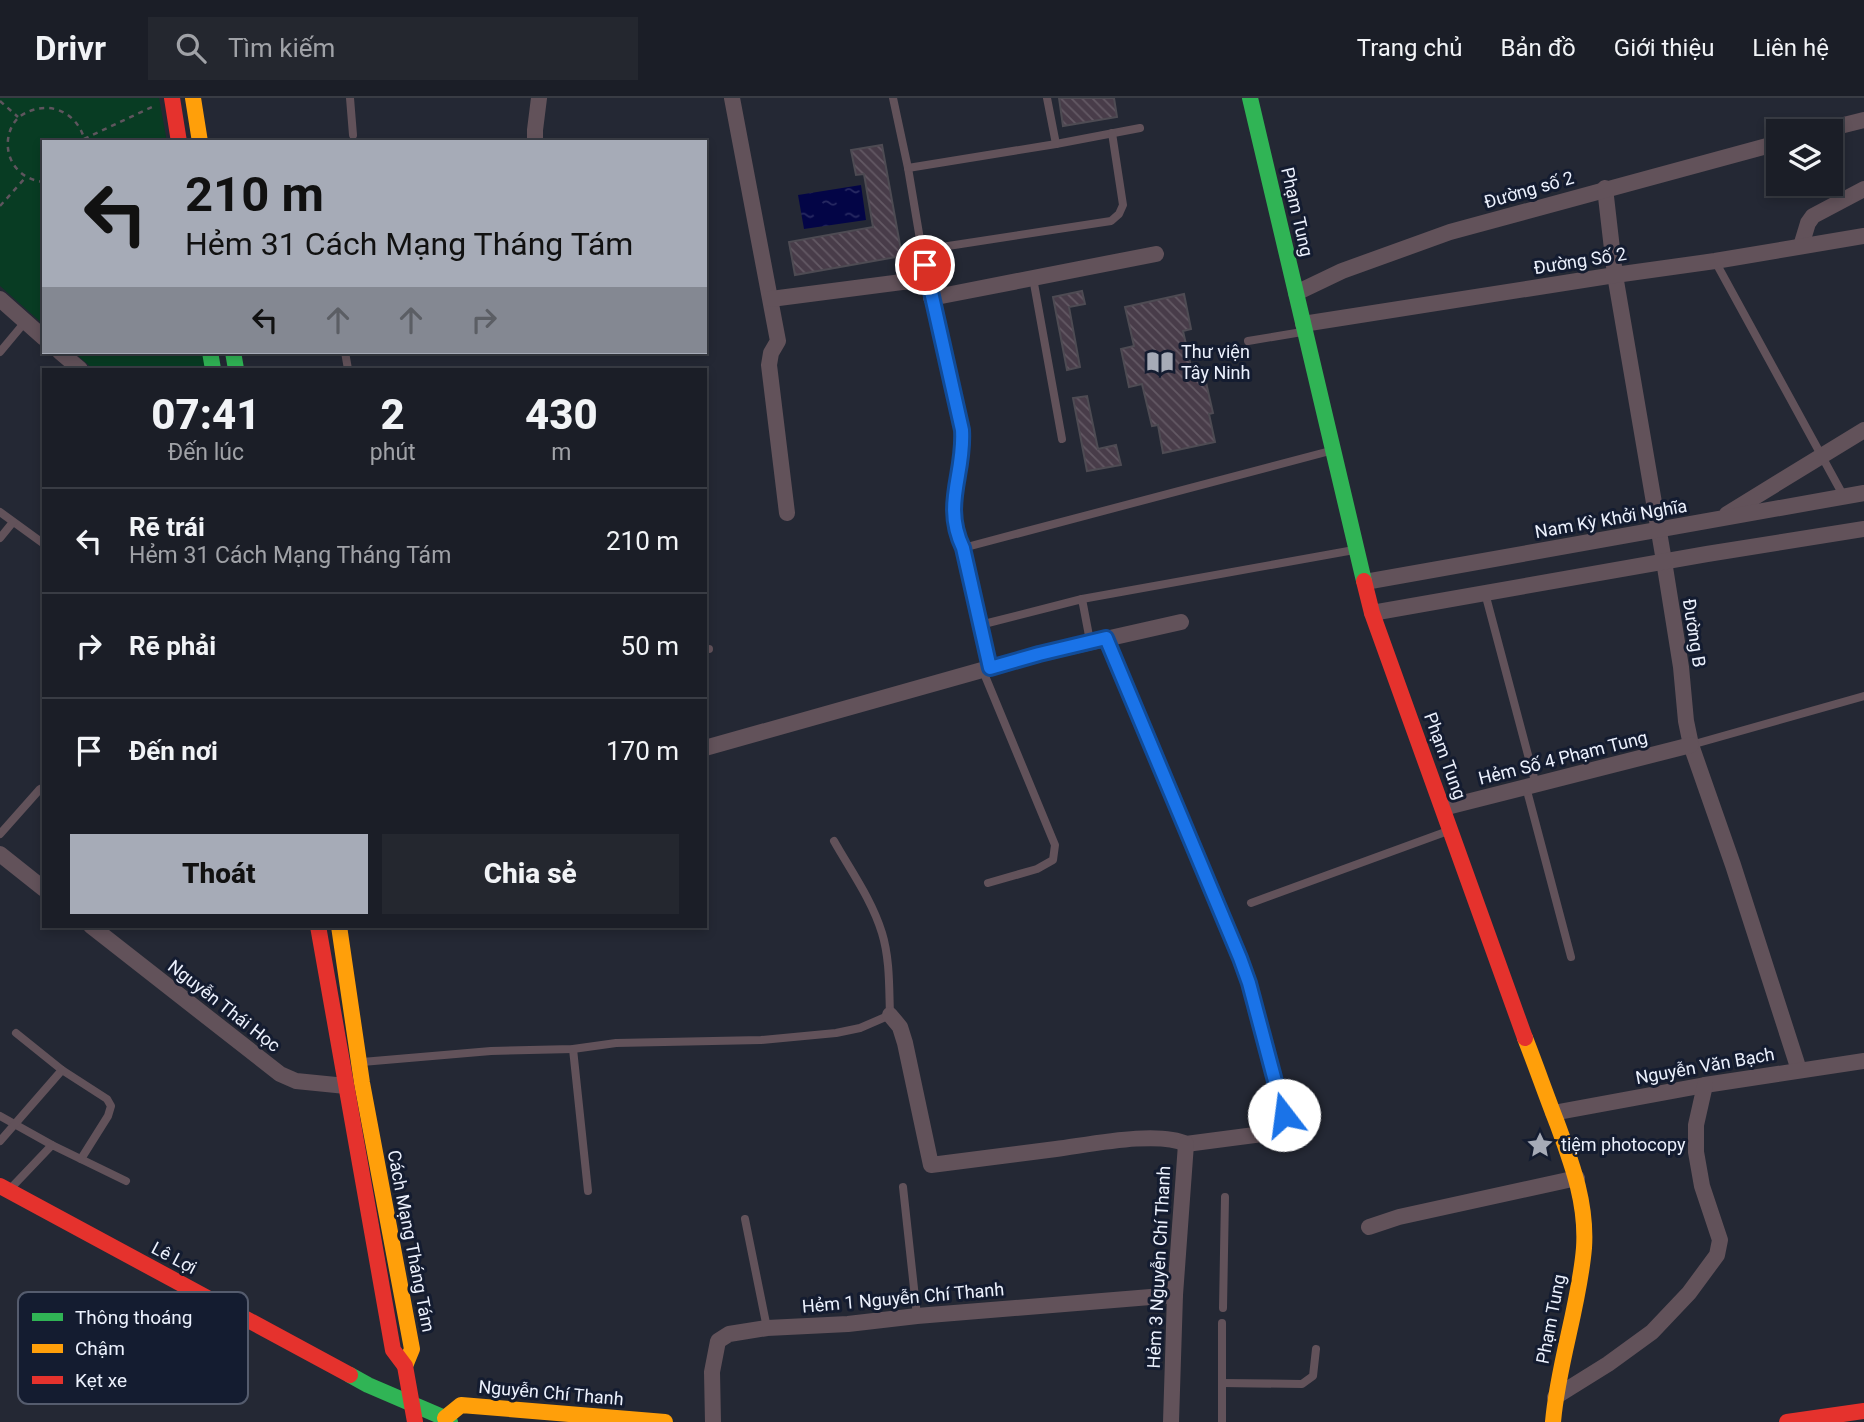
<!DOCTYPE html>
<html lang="vi">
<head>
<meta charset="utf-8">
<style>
  body { margin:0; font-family:Roboto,sans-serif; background:#24272f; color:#f1f3f6; height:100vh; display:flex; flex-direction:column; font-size:26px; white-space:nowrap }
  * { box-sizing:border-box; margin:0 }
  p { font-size:23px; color:#a0a2a7 }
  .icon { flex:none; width:38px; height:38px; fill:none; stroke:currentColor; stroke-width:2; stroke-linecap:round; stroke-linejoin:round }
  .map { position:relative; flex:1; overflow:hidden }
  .side { position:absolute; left:42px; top:270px; width:665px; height:560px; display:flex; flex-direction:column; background:#1b1e27; border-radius:0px; box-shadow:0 4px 10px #0003,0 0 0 2px #393c44 }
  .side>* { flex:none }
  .guide { position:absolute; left:42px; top:42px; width:665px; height:214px; border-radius:0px; box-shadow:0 4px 10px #0003,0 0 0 2px #393c44; background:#a6abb7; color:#111; overflow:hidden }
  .buttons { position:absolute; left:1766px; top:21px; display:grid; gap:14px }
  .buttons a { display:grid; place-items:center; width:77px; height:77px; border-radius:0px; background:#1b1e27; box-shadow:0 4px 10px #0003,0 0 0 2px #393c44; font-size:35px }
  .pin { position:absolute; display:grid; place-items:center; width:60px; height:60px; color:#fff; margin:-30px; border:4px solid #fff; border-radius:50%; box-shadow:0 2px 7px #0007 }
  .me { position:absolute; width:77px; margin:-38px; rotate:345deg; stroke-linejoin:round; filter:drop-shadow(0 0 5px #0008) }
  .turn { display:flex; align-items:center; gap:24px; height:147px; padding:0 28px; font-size:32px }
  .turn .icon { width:91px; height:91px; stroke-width:2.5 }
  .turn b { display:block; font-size:49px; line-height:60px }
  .lanes { display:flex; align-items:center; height:66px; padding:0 28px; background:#0003; justify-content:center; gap:35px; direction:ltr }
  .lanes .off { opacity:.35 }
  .eta { display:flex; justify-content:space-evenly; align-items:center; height:119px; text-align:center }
  .eta b { font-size:42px; font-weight:800; line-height:49px }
  .cta { display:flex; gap:14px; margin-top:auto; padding:14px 28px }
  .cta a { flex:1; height:80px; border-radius:0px; background:#a6abb7; color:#111; font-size:28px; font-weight:800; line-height:80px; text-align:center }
  .cta a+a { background:#24272f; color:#f1f3f6 }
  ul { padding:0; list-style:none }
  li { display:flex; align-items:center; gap:21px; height:105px; padding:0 28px; border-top:2px solid #393c44 }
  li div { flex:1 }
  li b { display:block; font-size:26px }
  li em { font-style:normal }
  header { display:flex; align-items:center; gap:42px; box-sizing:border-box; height:98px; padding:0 35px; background:#1b1e27; border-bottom:2px solid #393c44 }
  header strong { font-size:33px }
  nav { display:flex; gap:38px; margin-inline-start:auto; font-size:24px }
  .search { width:490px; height:63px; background:#24272f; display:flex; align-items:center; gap:18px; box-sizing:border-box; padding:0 24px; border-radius:0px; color:#a0a2a7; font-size:26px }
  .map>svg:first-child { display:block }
</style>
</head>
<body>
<header>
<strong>Drivr</strong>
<div class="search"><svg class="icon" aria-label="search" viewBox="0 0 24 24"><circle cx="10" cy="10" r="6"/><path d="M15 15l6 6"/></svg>Tìm kiếm</div>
<nav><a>Trang chủ</a><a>Bản đồ</a><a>Giới thiệu</a><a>Liên hệ</a></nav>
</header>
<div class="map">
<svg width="1864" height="1324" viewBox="0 0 1864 1324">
  <defs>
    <pattern id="water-ripples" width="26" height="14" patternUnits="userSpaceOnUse" patternTransform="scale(1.75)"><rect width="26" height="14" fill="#030546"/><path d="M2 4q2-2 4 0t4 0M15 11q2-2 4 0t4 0" fill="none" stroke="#282a62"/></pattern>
    <pattern id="building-back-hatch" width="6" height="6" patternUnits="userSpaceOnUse" patternTransform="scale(1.75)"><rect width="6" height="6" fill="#483c49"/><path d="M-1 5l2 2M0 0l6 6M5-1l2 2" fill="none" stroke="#635964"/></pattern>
  </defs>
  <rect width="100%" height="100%" fill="#242834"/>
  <g fill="#083c23">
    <polygon points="0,0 159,0 167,44 44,44 44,227 0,188"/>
    <polygon points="74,254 203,254 206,271 93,271"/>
  </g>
  <polygon fill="url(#water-ripples)" points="861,87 866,122 804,131 798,97"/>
  <g fill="url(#building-back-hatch)" stroke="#4e4b53" stroke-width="2">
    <polygon points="1059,0 1114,0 1117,19 1063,28"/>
    <polygon points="882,47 902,158 795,177 789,144 873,129 864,76 856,77 851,52"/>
    <polygon points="1082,193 1085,206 1069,209 1080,269 1067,272 1053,199"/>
    <polygon points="1184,196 1191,231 1183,233 1194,282 1205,280 1213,315 1209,316 1215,344 1163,355 1158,327 1152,328 1142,286 1129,289 1121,251 1134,248 1125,209"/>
    <polygon points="1087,298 1098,351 1116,347 1121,367 1087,373 1073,300"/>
  </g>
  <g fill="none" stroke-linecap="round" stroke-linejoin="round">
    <g stroke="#5f555e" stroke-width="2.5" stroke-dasharray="5 5" stroke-linecap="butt">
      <polyline points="0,3 18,19"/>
      <polyline points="84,41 154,8"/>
      <path d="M44 84C35 83 26 80 19 73 4 59 4 33 19 19 45 0 78 12 85 44"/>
      <polyline points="0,108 26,79"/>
    </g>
    <g stroke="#62525a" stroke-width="8">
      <polyline points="350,0 353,37"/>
      <path d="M893 0 908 70 927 183 962 332C966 376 942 406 963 450L990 570"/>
      <polyline points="1047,0 1056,46"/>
      <polyline points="908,70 1056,46 1140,30"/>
      <polyline points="922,152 1111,123 1119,116 1123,107 1112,35"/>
      <polyline points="1715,163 1843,397"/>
      <polyline points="1033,180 1062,341"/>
      <polyline points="1248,243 1302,234"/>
      <polyline points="0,254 25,224"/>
      <polyline points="345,254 348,271"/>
      <polyline points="0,414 44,446"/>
      <polyline points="0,440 13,424"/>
      <polyline points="963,450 1330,353"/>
      <polyline points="1485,495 1536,687"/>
      <polyline points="1082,501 1354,452"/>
      <polyline points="980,527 1082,501 1090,543"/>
      <polyline points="705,551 709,551"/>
      <polyline points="983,573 1055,747 1053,762 1037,771 988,785"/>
      <polyline points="1691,647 1864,598"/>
      <polyline points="1526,689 1571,859"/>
      <polyline points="0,736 40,691 44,689"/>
      <polyline points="1251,805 1448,733"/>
      <polyline points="16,935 62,972"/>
      <polyline points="573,951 588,1093"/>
      <path d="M362 964 491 953 573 951 616 945 761 942 836 935 860 930 890 917C889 890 890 861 882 835 872 802 851 773 834 743"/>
      <polyline points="0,1018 52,1047"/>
      <polyline points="0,1043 62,972 107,1001 111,1008 108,1018 81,1061"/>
      <polyline points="903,1089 917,1218"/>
      <polyline points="11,1090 52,1047 126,1083"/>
      <polyline points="745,1121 767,1230"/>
      <polyline points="1223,1210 1225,1099"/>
      <polyline points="1222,1285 1302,1286 1313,1278 1316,1251"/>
      <polyline points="1222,1324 1222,1225"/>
    </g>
    <g stroke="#62525a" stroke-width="16">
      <polyline points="732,0 778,243 771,255 769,267 787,415"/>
      <polyline points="1820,33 1864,22"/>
      <polyline points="535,44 535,32 539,0"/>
      <polyline points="1605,90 1615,177 1664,463 1681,569 1686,623 1691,647 1733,767 1799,972"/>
      <polyline points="1801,148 1808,125 1813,118 1864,91"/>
      <polyline points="1296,195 1342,173 1450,134 1778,45"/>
      <polyline points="931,200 1156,156"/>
      <polyline points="0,201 44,240"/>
      <polyline points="771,201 902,184 927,183"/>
      <polyline points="1303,226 1615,177 1715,163 1864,138"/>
      <polyline points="60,254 80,271"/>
      <polyline points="1727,416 1864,332"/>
      <polyline points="1365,484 1864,395"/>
      <polyline points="1372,515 1707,456 1864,431"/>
      <polyline points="1106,540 1240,860 1249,885 1284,1017 1279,1029 1270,1035 1186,1046"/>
      <polyline points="705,650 1039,556 1181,524"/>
      <polyline points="1443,710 1691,647"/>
      <polyline points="0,756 44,791"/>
      <polyline points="91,828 280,976 296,983 346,988"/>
      <path d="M890 917 900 929 905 945 931 1067C973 1062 1014 1056 1056 1051 1088 1047 1158 1032 1186 1046"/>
      <polyline points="1553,1015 1705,987 1864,963"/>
      <polyline points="1369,1129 1399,1119 1577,1080"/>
      <polyline points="1555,1299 1608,1266 1652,1234 1689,1195 1717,1157 1720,1142 1702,1088 1696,1054 1696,1027 1705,987"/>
      <polyline points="713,1324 712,1274 718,1243 729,1236 767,1230 848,1226 917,1218 1175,1197"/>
      <polyline points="1171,1324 1175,1197 1186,1046"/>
    </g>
    <g stroke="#30b455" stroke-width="16">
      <polyline points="1250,0 1364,483"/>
      <polyline points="210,254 213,271"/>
      <polyline points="233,254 236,271"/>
      <polyline points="350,1277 368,1287 445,1320 450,1324"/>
    </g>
    <g stroke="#ff9f0a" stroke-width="16">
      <polyline points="193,0 200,44"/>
      <polyline points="339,828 362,985 412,1251 405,1268"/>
      <path d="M1525 940C1536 968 1546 997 1557 1025 1572 1066 1587 1105 1584 1150 1579 1209 1558 1265 1553 1324"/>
      <polyline points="445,1320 461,1307 665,1324"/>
    </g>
    <g stroke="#e5322d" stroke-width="16">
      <polyline points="172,0 179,44"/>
      <polyline points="1364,483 1372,515 1525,940"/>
      <polyline points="318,828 393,1252 405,1268 415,1324"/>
      <polyline points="0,1088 350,1277"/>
      <polyline points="1787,1324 1864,1313"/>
    </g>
  </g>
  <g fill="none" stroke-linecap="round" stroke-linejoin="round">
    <defs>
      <path id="route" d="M925 167 962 332C965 376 942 406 963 450L990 570 1039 556 1106 540 1240 860 1249 885 1284 1017"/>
    </defs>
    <use href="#route" stroke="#114b97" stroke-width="18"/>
    <use href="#route" stroke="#1a73e8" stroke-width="12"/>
  </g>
  <defs>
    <symbol id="library-bare" viewBox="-9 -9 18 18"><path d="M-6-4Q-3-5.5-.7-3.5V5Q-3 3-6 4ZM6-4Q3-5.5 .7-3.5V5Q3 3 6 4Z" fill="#a6abb7" stroke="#141c30" stroke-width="2.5" paint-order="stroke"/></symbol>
    <symbol id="sight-bare" viewBox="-9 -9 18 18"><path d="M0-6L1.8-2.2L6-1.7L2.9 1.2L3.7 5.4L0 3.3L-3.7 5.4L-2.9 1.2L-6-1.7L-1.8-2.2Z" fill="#a6abb7" stroke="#141c30" stroke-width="2.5" paint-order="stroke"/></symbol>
  </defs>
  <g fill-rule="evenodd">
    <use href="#library-bare" x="1141" y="245" width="38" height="38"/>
    <use href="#sight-bare" x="1521" y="1028" width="38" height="38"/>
  </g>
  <g text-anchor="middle" stroke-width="6" stroke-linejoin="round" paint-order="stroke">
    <g font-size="18" fill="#ecf1fd" stroke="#141c30">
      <text transform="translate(1529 92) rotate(-16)" y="6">Đường số 2</text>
      <text transform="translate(1297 114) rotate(77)" y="6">Phạm Tung</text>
      <text transform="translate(1580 163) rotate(-9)" y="6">Đường Số 2</text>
      <text transform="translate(1611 421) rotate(-10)" y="6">Nam Kỳ Khởi Nghĩa</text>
      <text transform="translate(1694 535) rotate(81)" y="6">Đường B</text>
      <text transform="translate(1445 658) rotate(70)" y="6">Phạm Tung</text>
      <text transform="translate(1563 660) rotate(-14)" y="6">Hẻm Số 4 Phạm Tung</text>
      <text transform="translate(224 908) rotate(38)" y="6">Nguyễn Thái Học</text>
      <text transform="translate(1705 968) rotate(-10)" y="6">Nguyễn Văn Bạch</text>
      <text transform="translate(411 1143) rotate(79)" y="6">Cách Mạng Tháng Tám</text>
      <text transform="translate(174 1160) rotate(28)" y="6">Lê Lợi</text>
      <text transform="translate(1159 1169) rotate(-87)" y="6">Hẻm 3 Nguyễn Chí Thanh</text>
      <text transform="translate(903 1200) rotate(-5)" y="6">Hẻm 1 Nguyễn Chí Thanh</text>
      <text transform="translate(1551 1221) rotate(-79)" y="6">Phạm Tung</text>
      <text transform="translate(551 1295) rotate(5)" y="6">Nguyễn Chí Thanh</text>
    </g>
    <g font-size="18" fill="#ecf1fd" stroke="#141c30" text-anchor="start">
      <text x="1181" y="260">Thư viện<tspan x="1181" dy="21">Tây Ninh</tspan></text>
      <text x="1561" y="1053">tiệm photocopy</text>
    </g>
  </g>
  <rect x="18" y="1194" width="230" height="112" rx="10" fill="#141c30" stroke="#555c6e" stroke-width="2"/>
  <rect x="32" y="1215" width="31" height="8" fill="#30b455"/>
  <rect x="32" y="1246" width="31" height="9" fill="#ff9f0a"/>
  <rect x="32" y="1278" width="31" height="8" fill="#e5322d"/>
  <g font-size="19" fill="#ecf1fd">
    <text x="75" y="1226">Thông thoáng</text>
    <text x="75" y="1257">Chậm</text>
    <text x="75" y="1289">Kẹt xe</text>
  </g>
</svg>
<div class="buttons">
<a><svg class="icon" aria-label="layers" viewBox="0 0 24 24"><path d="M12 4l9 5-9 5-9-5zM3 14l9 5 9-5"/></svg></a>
</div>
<div class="pin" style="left:925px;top:167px;background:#d93025"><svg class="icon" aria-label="arrive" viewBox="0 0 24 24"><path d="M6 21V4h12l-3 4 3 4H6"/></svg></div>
<svg class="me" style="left:1284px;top:1017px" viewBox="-20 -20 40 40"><circle r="19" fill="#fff"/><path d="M0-13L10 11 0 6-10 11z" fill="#1a73e8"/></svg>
<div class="guide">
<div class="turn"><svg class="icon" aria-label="left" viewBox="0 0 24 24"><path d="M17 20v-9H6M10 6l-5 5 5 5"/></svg><div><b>210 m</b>Hẻm 31 Cách Mạng Tháng Tám</div></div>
<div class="lanes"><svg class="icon" aria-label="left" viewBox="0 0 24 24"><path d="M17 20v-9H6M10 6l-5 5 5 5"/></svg><svg class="icon off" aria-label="ahead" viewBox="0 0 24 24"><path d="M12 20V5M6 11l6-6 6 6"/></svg><svg class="icon off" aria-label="ahead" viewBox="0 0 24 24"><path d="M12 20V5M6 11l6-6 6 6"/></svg><svg class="icon off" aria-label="right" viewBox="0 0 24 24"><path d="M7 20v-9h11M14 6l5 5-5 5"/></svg></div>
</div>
<section class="side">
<div class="eta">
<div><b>07:41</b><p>Đến lúc</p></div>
<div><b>2</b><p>phút</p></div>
<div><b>430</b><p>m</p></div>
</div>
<ul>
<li><svg class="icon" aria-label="left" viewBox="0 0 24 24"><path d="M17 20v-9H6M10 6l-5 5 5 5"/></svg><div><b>Rẽ trái</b><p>Hẻm 31 Cách Mạng Tháng Tám</p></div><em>210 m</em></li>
<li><svg class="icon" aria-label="right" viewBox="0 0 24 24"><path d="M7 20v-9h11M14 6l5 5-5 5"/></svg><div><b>Rẽ phải</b></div><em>50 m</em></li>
<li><svg class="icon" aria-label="arrive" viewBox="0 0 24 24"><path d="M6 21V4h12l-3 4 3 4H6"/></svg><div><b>Đến nơi</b></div><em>170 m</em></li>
</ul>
<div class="cta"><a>Thoát</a><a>Chia sẻ</a></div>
</section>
</div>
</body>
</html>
